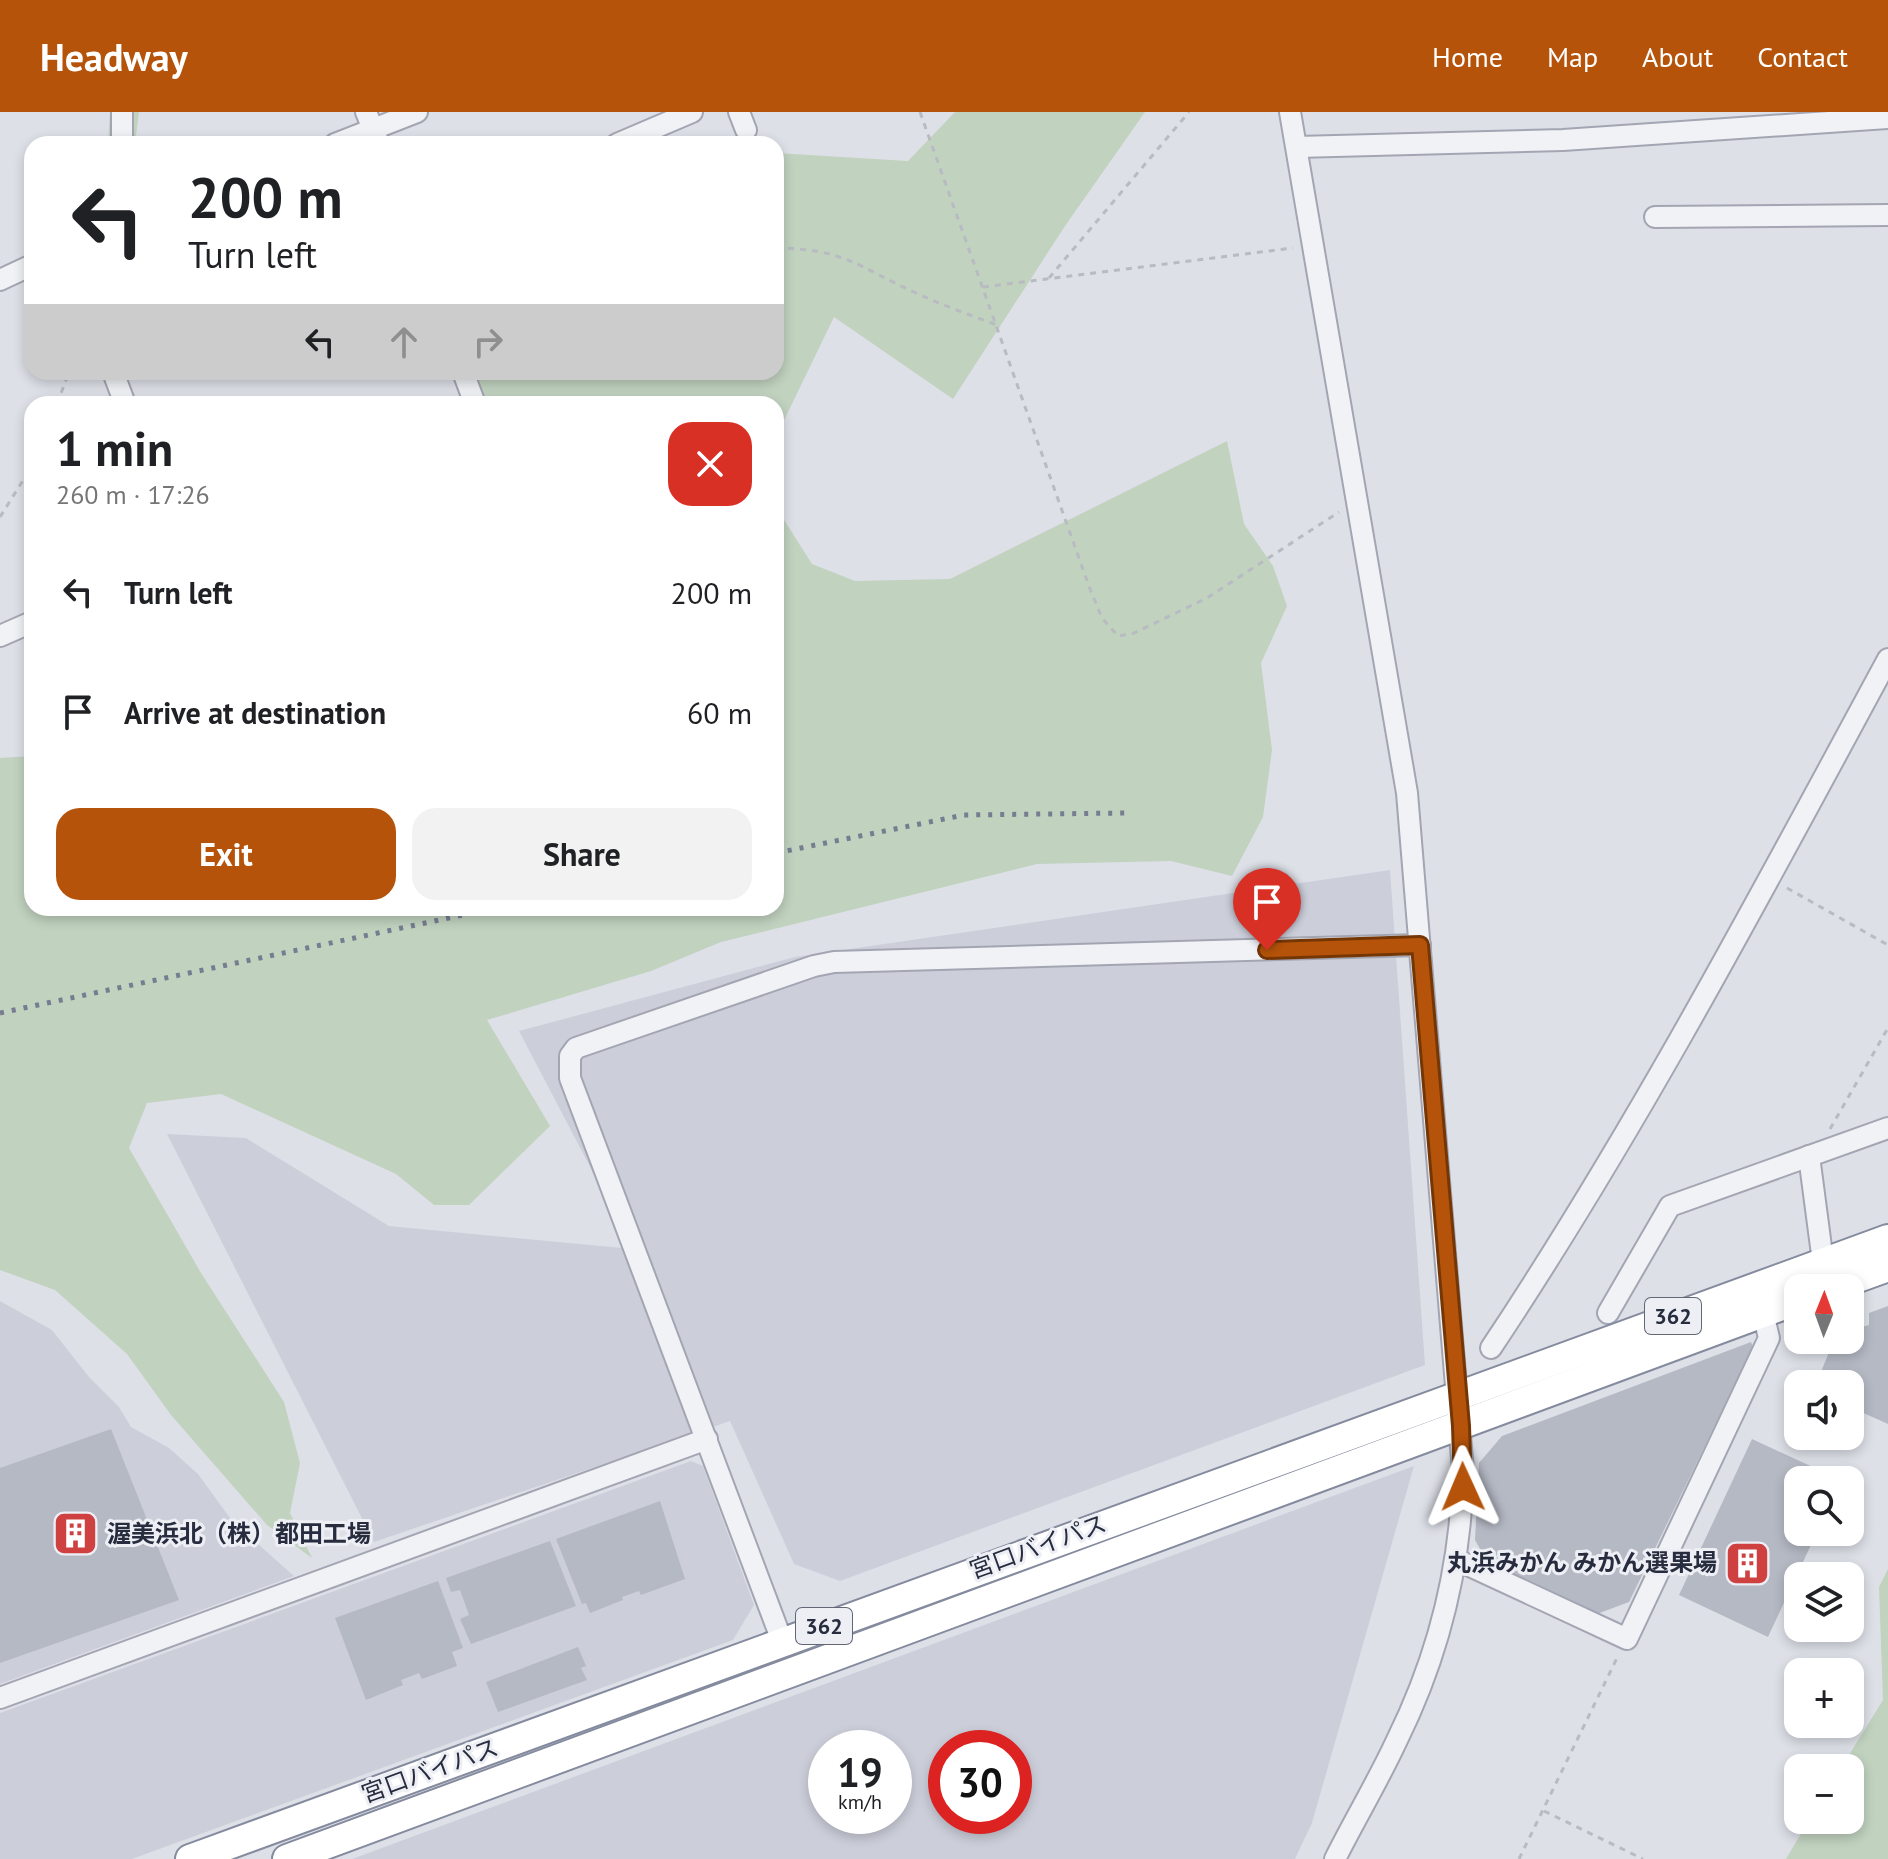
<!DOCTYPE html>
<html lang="en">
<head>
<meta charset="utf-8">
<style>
  body { margin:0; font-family:"PT Sans","Noto Sans JP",sans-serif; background:#f2f2f2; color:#202124; height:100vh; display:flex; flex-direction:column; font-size:30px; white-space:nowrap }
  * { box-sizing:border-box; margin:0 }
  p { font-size:26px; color:#757577 }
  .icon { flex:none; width:44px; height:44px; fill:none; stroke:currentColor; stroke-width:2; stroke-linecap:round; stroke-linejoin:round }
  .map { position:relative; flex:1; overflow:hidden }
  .side { position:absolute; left:24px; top:284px; width:760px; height:520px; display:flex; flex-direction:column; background:#fff; border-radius:24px; box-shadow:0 4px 12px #0003 }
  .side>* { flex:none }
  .banner { position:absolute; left:24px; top:24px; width:760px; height:244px; border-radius:24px; box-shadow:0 4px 12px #0003; background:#fff; color:#202124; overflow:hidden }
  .needle { width:52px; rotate:1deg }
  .buttons { position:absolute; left:1784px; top:1162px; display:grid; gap:16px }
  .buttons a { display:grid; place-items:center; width:80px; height:80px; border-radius:16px; background:#fff; box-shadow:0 4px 12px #0003; font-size:40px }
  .speed { position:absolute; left:808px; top:1618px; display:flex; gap:16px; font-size:40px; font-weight:700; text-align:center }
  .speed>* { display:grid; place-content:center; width:104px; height:104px; border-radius:50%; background:#fff; box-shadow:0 4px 12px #0003; line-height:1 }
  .speed small { font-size:20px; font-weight:400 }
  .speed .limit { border:12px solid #d22; background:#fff; color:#111 }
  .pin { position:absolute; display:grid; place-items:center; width:68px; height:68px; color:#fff; margin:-82px -34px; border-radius:50% 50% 50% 0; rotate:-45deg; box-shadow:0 0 8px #0007 }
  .pin .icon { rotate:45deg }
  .me { position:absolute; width:88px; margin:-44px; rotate:359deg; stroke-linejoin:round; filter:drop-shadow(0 0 6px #0008) }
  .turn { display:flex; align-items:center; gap:28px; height:168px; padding:0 32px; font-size:36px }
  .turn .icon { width:104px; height:104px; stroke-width:2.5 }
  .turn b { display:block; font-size:56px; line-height:68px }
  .lanes { display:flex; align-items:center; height:76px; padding:0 32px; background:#0003; justify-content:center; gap:40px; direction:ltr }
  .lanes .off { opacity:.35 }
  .round { display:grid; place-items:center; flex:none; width:84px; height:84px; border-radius:24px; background:#f2f2f2 }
  .head { display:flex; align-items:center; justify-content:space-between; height:136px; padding:0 32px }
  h1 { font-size:48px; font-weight:600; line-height:60px }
  .cta { display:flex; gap:16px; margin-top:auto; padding:16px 32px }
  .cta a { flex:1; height:92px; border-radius:24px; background:#b45309; color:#fff; font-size:32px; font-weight:600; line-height:92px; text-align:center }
  .cta a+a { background:#f2f2f2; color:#202124 }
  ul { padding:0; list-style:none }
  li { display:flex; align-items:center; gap:24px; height:120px; padding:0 32px }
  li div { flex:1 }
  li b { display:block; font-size:30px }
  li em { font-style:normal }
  header { display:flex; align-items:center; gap:48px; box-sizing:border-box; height:112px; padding:0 40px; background:#b45309; color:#fff }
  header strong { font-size:38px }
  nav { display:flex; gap:44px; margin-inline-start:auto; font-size:28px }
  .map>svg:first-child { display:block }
</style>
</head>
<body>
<header>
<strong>Headway</strong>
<nav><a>Home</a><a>Map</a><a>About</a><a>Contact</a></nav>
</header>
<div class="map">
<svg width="1888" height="1747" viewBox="0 0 1888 1747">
  <rect width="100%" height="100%" fill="#dee0e8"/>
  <g fill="#cccfda" fill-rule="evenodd">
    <polygon points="1390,758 1425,1253 840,1469 794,1452 730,1309 374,1430 167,1022 246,1026 389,1114 633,1137 519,919 795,845"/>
    <polygon points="0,1189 52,1218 89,1265 119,1295 131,1315 169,1336 198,1362 233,1410 294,1464 0,1572"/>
    <polygon points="691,1349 703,1354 754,1493 733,1528 132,1747 0,1747 0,1601"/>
    <path d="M1414 1354 1312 1711 1295 1747H352ZM826 1636H894V1704H826ZM946 1636H1014V1704H946Z"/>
  </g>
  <g fill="#c1d2bf">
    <polygon points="110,0 139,0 135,32 108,32"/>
    <polygon points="955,0 1145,0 1065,114 953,287 834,205 776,325 776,292 468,292 471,260 776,260 776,41 908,49"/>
    <polygon points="1227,329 1244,412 1273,454 1287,494 1261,551 1272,638 1263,705 1232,764 1171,749 1037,752 721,830 651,859 487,908 550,1014 469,1093 434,1093 396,1062 221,982 147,991 129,1036 201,1161 284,1290 300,1351 290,1401 312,1446 267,1413 171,1303 127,1242 55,1178 0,1158 0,646 32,644 32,796 776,796 776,386 779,400 812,452 855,469 950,467"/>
    <polygon points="1888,1457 1888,1747 1786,1747 1809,1708 1850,1708 1850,1656 1841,1656 1883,1588 1879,1475"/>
  </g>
  <g fill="#b5b9c4">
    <polygon points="1888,1194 1888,1312 1850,1295 1850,1272 1816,1272 1834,1228 1850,1228 1850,1218 1869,1213 1869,1201"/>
    <polygon points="1751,1230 1753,1235 1629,1490 1597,1502 1488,1451 1475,1428 1479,1351 1502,1324"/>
    <polygon points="111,1317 179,1488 0,1551 0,1356"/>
    <polygon points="1752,1327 1841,1368 1798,1368 1798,1420 1817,1420 1768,1525 1679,1483"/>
    <polygon points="660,1389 685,1467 641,1483 639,1479 622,1485 623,1488 590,1501 586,1491 582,1492 556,1427"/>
    <polygon points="550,1429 576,1494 471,1532 460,1507 469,1503 460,1478 451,1480 446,1466"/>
    <polygon points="438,1469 463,1536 452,1540 457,1554 422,1567 419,1561 401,1568 403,1573 366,1588 335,1506"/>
    <polygon points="578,1535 586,1554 581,1556 587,1568 498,1600 486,1570"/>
  </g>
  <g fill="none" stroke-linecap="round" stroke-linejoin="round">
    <defs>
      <g id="minor">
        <polyline points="366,0 379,32"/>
        <polyline points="739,0 746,18"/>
        <path d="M1290 0 1407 681 1463 1359C1461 1453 1439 1543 1397 1628 1378 1669 1355 1707 1335 1747"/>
        <polyline points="122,32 122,0"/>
        <polyline points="335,32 417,0"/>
        <polyline points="617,32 692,0"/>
        <polyline points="1297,35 1563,28 1888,6"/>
        <polyline points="1655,105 1888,103"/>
        <polyline points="0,168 32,153"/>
        <polyline points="113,260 125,292"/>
        <polyline points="463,260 475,292"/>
        <polyline points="0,524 32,510"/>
        <polyline points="1809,1044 1823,1150"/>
        <polyline points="1608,1201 1670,1094 1888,1016"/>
        <path d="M1491 1236C1638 1015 1762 780 1888 547"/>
        <polyline points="1457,1448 1627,1527 1769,1226 1763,1201"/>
        <polyline points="782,1529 570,966 570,944 576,936 814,854 834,850 1420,833"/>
        <polyline points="0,1586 707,1327"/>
      </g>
      <g id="highway">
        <polyline points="1830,1176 1888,1155"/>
        <polyline points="190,1747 1888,1127"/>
        <polyline points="287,1747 1798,1188"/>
      </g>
    </defs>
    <use href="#minor" stroke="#a3a6b2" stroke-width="24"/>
    <use href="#highway" stroke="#858b9e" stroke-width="32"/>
    <g stroke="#b8bbc2" stroke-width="3" stroke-dasharray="6 6" stroke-linecap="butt">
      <polyline points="920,0 1090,477 1102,506 1118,524 1132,522 1207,486 1339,400"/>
      <path d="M776 136C846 137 856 154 916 181 942 193 970 203 997 213"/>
      <polyline points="1049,166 1189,0"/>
      <polyline points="983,175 1293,136"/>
      <polyline points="57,292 69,260"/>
      <polyline points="0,405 32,354"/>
      <polyline points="1787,776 1888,833"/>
      <polyline points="1830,1017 1888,916"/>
      <polyline points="1544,1699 1643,1747"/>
      <polyline points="1519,1747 1618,1544"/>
    </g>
    <use href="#minor" stroke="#f0f2f6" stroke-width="20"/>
    <use href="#highway" stroke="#fff" stroke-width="28"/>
    <g stroke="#777d91" stroke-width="5" stroke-dasharray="4 8" stroke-linecap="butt">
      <polyline points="776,741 964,703 1125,701"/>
      <polyline points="0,901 496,796"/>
    </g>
  </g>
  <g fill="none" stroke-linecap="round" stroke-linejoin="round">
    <defs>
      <polyline id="route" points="1267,838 1420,833 1461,1314 1463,1375"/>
    </defs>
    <use href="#route" stroke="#753606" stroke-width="20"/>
    <use href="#route" stroke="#b45309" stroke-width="14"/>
  </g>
  <defs>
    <symbol id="building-square" viewBox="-11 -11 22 22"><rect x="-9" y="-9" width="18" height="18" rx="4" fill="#cf4041" stroke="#edeff5"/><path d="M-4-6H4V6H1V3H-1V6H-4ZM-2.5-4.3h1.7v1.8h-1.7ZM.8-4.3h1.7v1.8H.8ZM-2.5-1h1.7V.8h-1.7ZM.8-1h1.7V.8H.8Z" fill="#fff"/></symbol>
  </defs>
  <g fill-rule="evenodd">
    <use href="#building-square" x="50" y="1396" width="51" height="51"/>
    <use href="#building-square" x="1722" y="1426" width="51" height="51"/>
  </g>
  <g text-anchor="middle" stroke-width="6" stroke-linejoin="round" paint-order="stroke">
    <g fill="#edeff5" stroke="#626675" stroke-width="2">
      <rect x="1645" y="1186" width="56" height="36" rx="6"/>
      <rect x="796" y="1496" width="56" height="36" rx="6"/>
    </g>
    <g font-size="22" font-weight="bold" fill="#272c3e">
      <text x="1673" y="1212">362</text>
      <text x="824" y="1522">362</text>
    </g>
    <g font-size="24" font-weight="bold" fill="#272c3e" stroke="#edeff5" text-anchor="start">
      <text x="107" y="1430">渥美浜北（株）都田工場</text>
      <text x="1717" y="1459" text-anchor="end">丸浜みかん みかん選果場</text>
    </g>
    <g font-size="24" fill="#272c3e" stroke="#edeff5">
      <text transform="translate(1038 1435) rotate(-20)" y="8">宮口バイパス</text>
      <text transform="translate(430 1659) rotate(-20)" y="8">宮口バイパス</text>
    </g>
  </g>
</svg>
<div class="buttons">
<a><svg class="needle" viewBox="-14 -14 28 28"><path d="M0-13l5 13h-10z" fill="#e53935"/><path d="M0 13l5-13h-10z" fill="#757577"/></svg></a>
<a><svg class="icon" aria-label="sound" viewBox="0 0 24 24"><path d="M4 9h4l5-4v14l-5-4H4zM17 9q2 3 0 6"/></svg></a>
<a><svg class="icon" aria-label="search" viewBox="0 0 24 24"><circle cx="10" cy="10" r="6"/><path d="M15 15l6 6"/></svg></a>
<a><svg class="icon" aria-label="layers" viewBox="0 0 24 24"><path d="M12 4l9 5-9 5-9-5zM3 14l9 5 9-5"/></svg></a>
<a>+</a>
<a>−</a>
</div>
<div class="speed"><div>19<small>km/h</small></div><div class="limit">30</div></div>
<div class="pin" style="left:1267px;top:838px;background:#d93025"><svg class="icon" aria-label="arrive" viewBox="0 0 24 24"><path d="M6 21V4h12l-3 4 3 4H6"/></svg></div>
<svg class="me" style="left:1463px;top:1375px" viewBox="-20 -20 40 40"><path d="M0-17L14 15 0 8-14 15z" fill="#b45309" stroke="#fff" stroke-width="4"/></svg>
<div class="banner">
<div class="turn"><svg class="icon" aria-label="left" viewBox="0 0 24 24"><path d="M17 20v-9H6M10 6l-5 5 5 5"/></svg><div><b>200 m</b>Turn left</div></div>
<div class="lanes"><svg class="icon" aria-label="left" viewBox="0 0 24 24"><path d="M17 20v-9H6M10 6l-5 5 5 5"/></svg><svg class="icon off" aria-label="ahead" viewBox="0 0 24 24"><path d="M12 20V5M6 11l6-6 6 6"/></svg><svg class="icon off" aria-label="right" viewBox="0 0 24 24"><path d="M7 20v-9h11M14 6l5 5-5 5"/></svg></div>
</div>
<section class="side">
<div class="head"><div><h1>1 min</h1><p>260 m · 17:26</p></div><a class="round" style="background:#d93025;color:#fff"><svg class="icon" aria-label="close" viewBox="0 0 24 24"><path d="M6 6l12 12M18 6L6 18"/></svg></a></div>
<ul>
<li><svg class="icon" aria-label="left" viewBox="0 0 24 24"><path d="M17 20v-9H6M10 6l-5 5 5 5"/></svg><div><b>Turn left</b></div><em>200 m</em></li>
<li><svg class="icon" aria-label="arrive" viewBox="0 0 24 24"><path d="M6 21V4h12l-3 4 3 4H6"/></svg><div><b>Arrive at destination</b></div><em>60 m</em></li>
</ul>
<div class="cta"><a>Exit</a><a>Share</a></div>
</section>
</div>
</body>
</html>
